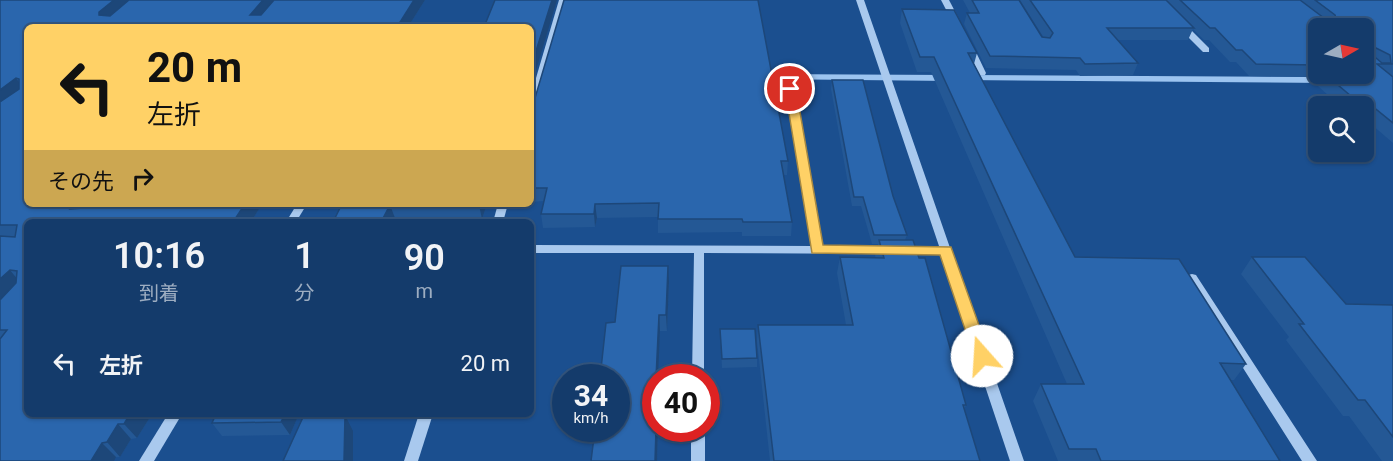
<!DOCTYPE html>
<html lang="ja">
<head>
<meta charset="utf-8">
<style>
  body { margin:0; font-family:Roboto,"Noto Sans JP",sans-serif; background:#214673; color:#f1f3f6; height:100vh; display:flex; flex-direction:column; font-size:22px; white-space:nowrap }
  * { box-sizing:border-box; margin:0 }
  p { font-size:20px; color:#9dadc1 }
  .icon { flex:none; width:33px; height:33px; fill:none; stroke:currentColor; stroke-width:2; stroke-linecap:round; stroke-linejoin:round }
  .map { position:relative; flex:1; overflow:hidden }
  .sheet { position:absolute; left:24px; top:219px; width:510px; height:198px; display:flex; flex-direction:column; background:#143b6b; border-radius:9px; box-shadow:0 2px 4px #0004,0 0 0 2px #33557e }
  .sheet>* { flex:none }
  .hud { position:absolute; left:24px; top:24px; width:510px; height:183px; border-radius:9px; box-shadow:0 2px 4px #0004,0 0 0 2px #33557e; background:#ffd166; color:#111; overflow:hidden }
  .needle { width:39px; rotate:81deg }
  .tools { position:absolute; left:1308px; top:18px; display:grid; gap:12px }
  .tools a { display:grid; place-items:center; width:66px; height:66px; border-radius:9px; background:#143b6b; box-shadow:0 2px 4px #0004,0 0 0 2px #33557e; font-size:30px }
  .speed { position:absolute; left:552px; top:364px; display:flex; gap:12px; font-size:30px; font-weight:700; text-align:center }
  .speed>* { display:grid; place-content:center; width:78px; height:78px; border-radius:50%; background:#143b6b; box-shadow:0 2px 4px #0004,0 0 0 2px #33557e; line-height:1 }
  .speed small { font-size:15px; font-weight:400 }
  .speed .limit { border:9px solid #d22; background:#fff; color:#111 }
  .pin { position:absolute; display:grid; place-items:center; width:51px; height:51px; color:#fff; margin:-26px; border:3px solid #fff; border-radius:50%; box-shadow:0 2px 6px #0007 }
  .me { position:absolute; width:66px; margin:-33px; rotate:341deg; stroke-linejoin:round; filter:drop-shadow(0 0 4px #0008) }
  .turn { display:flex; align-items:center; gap:21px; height:126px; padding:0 24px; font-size:27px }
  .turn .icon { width:78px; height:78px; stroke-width:2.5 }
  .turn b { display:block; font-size:42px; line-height:51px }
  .then { display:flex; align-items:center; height:57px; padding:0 24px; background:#0003; gap:12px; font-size:22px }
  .eta { display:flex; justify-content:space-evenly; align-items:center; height:102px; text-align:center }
  .eta b { font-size:36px; font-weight:600; line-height:42px }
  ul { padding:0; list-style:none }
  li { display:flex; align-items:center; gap:18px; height:84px; padding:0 24px }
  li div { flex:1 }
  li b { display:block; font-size:22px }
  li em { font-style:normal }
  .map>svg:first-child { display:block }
</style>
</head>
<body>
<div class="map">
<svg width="1393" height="461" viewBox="0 0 1393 461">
  <rect width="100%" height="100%" fill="#1b4f8f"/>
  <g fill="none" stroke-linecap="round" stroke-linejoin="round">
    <g fill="#9cc4f0" fill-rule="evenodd">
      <polygon points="757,74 950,75 955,78 950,81 754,79 752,77"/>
      <polygon points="967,75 1328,77 1333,80 1328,83 964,80 962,78"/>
    </g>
    <g fill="#a9c9ee" fill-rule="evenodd">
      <polygon points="559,0 567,0 535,110 531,113 531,95"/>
      <polygon points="856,0 864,0 1024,461 1010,461 941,254 904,254 899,250 904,246 939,246"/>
      <polygon points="941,0 949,0 960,21 959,23 953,23"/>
      <polygon points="1179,24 1185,24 1209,48 1209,52 1203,52 1179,28"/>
      <polygon points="967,46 973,46 974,48 986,73 985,75 979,75 978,73 966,48"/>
      <polygon points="790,86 794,89 822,246 889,246 894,250 889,254 704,253 704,378 692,378 694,253 531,253 531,245 811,246 786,89"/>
      <polygon points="297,204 307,204 296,222 286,222"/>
      <polygon points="498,204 508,204 503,222 493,222"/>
      <polygon points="1192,274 1196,275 1317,461 1302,461 1188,281 1186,278 1188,275"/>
      <polygon points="168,414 182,414 154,461 139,461"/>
      <polygon points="419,414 433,414 418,461 404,461"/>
      <rect x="691" y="429" width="14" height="32"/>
    </g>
  </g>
  <g fill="#245895" fill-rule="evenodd">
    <polygon points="0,0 425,0 408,27 27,27 27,204 262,204 251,222 27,222 27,414 152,414 137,438 131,439 120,457 0,461"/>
    <path d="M963 0H1019L1042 37 1044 38 1020 0H1393V143L1364 118V106H1340L1308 77 1249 76 1236 62H1230L1209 40H1204L1193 29 1188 40H1117L1138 63 1133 75 1080 76 1076 70 986 68 964 24 967 13H970ZM1318 28 1364 74H1318Z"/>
    <polygon points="902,9 977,53 974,64 1075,257 1246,364 1234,380 1230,380 1280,461 1058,461 1033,401 1041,384 1067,384 931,72 917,72 900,23"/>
    <polygon points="832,80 893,196 907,235 905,240 966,405 964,410 980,461 770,461 757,341 758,325 846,325 837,273 840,257 876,258 875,256 878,244 872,244 861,206 852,206 831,89"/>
    <polygon points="531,100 788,161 787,175 784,175 792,222 791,236 742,236 742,232 658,233 658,217 597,218 595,227 543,228 541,214 544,201 531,202"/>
    <polygon points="342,204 487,204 482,219 395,218 393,222 333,222"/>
    <polygon points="1252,257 1346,304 1393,305 1393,461 1382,461 1349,416 1343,416 1286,340 1289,337 1241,274"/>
    <polygon points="669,282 667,331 660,331 656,378 656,429 658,429 657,461 615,322"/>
    <polygon points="720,329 757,358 757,367 722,368"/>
    <polygon points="299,414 290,435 222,436 212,423"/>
  </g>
  <g fill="#1d4779">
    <polygon points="114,0 136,0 107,25 99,15 99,12"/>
    <polygon points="263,0 278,0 257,27 250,15"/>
    <polygon points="414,0 425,0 408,27 397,27"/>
    <polygon points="552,0 557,0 531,87 531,67"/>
    <polygon points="16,78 26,92 0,112 0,90"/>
    <polygon points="73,204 94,204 82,222 70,209"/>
    <polygon points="245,204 262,204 251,222 236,222 235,219"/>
    <polygon points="479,204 487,204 482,219 479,205"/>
    <polygon points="595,204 597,218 595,227 594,214"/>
    <polygon points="390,205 395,218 393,222 381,222"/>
    <polygon points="668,266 669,282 667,331 666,315"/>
    <polygon points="10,270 22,285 0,309 0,279"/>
    <polygon points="659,315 660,331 658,378 656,378"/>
    <polygon points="130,414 152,414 137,438 124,424"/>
    <polygon points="285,414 299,414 290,435 281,422"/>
    <polygon points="345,415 353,431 353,461 344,461"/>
    <polygon points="118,424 131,439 120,457 107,442"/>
    <polygon points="656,429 658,429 657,461 655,461"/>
    <polygon points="102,443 116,457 114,461 91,461"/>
  </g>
  <g fill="#2a66ad" stroke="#1d4779" stroke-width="1.5" fill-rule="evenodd">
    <polygon points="0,0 114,0 99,12 99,15 110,16 129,0 263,0 250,15 261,15 274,0 414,0 397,27 27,27 27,204 73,204 70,209 84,208 87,204 245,204 235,219 162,220 160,222 27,222 27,414 130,414 124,424 118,424 107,442 102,443 91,461 0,461 0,339 7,330 0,330 0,300 16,283 17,271 10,270 0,279 0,236 15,237 17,225 0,225 0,102 19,89 19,79 16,78 0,90"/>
    <polygon points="495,0 552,0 531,67 531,27 484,27"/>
    <polygon points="564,0 758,0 788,161 781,161 792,222 743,222 742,219 658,219 659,203 595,204 594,214 541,214 547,188 531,188 531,100 535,98"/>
    <polygon points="972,0 1019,0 1042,37 1050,38 1053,33 1030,0 1166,0 1194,28 1107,28 1138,63 1085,64 1080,58 990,56 967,13 979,13"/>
    <path d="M1180 0H1300L1324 18H1336L1335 15 1315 0H1393V64H1377L1393 77V123L1361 97 1351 96 1325 74H1364V28H1318V68L1315 65 1256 64 1242 50H1236L1215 28H1210ZM1370 45 1390 55 1391 63H1382L1370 53Z"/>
    <polygon points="902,9 954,10 977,53 968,53 1075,257 1179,259 1246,364 1220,363 1280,461 1101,461 1096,449 1069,449 1041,384 1084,384 934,57 920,57"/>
    <polygon points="832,80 863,80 893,196 907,235 874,235 863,197 854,197"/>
    <polygon points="342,204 479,204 479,205 390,205 381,222 333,222"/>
    <polygon points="879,240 913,240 919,258 925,258 966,405 963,405 980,461 774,461 758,325 853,325 840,257 884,258"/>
    <polygon points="1252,257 1305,257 1346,304 1393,305 1393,437 1365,400 1358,400 1299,324 1304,324"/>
    <polygon points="621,266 668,266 666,315 659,315 656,378 656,429 655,461 591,461 595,429 616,429 616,378 600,378 606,323 615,322"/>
    <polygon points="720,329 755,329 757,358 722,359"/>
    <polygon points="216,414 285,414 281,422 212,423"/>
    <polygon points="304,415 345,415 344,461 283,461"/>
  </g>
  <polygon fill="#ffd166" stroke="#a68842" stroke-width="1.5" points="790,86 796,89 823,245 951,247 990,356 987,360 976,360 974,356 940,255 812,253 785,89"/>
</svg>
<div class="tools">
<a><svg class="needle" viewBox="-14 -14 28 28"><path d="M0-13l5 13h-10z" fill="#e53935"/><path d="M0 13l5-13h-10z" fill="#9dadc1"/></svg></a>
<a><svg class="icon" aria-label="search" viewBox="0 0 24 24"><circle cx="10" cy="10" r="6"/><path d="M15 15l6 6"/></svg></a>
</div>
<div class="speed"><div>34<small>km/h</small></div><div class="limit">40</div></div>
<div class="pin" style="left:790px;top:89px;background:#d93025"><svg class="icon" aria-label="arrive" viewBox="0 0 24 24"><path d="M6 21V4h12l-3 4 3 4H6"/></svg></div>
<svg class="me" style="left:982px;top:356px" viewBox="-20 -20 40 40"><circle r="19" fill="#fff"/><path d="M0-13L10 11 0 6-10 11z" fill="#ffd166"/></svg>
<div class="hud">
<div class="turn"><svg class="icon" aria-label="left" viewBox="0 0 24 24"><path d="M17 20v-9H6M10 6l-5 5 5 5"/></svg><div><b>20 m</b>左折</div></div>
<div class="then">その先<svg class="icon" aria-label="right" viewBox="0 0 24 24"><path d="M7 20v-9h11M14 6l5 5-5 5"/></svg></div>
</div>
<section class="sheet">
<div class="eta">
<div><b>10:16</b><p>到着</p></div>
<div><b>1</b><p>分</p></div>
<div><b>90</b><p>m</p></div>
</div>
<ul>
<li><svg class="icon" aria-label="left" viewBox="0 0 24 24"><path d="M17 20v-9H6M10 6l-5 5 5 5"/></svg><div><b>左折</b></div><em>20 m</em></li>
</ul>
</section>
</div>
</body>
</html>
